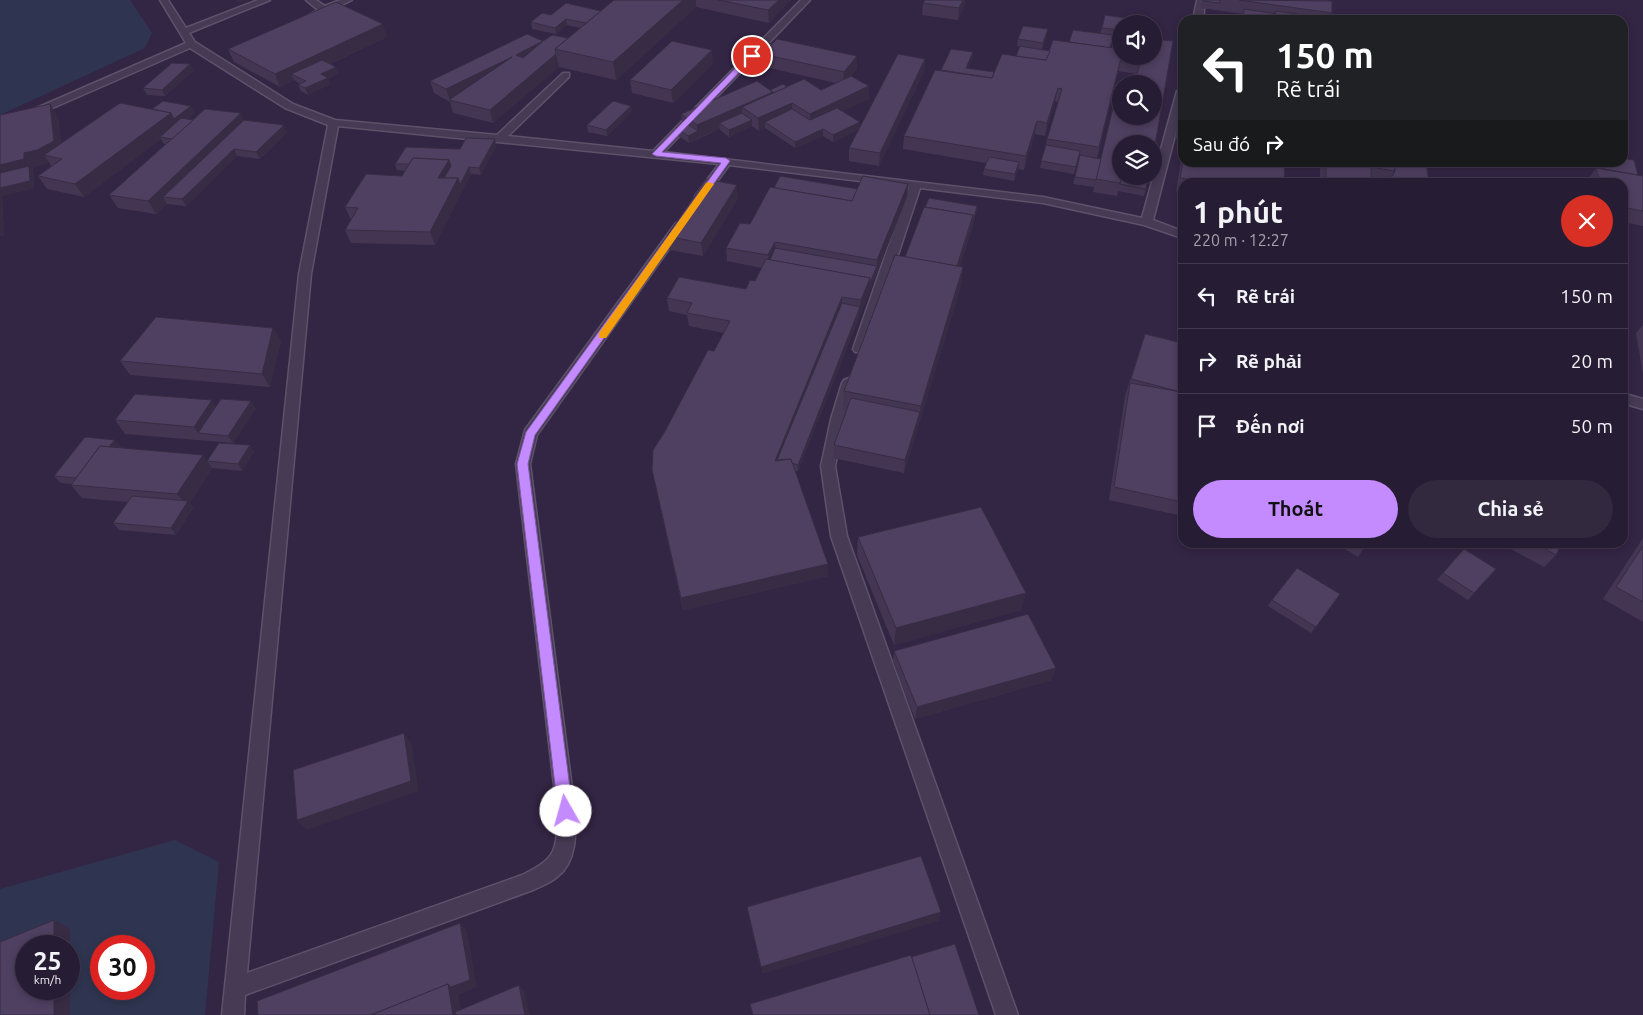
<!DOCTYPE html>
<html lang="vi">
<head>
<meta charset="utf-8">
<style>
  body { margin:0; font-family:Ubuntu,sans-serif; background:#32293f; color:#f1f3f6; height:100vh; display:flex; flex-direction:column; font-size:19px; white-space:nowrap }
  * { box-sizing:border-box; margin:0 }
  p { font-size:16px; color:#a4a1ac }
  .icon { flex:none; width:28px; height:28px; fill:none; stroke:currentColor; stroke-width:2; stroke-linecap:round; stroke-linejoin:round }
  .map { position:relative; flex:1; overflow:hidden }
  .side { position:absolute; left:1178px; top:178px; width:450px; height:370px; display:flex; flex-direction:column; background:#261c33; border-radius:15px; box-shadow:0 2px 8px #0003,0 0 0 1px #423a4e }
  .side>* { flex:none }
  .guide { position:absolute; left:1178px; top:15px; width:450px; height:152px; border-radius:15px; box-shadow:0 2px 8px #0003,0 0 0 1px #423a4e; background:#202124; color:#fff; overflow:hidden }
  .controls { position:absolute; left:1112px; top:15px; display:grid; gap:10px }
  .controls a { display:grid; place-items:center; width:50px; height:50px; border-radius:50%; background:#261c33; box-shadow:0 2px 8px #0003,0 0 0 1px #423a4e; font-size:25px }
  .speed { position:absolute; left:15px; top:935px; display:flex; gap:10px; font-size:25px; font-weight:700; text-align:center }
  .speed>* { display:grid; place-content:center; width:65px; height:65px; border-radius:50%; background:#261c33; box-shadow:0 2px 8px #0003,0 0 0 1px #423a4e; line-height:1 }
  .speed small { font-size:12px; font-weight:400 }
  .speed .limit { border:8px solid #d22; background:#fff; color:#111 }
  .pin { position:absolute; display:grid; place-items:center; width:42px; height:42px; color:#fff; margin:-21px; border:2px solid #fff; border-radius:50%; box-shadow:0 1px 5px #0007 }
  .me { position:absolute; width:55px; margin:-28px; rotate:353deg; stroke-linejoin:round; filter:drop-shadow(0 0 4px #0008) }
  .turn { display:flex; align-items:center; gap:18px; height:105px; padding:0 15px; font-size:22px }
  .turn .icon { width:65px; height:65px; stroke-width:2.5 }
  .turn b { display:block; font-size:35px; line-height:42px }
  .then { display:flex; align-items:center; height:48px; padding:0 15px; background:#0003; gap:10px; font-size:19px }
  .round { display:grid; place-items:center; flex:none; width:52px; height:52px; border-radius:26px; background:#32293f }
  .summary { display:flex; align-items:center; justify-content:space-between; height:85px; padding:0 15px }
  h1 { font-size:30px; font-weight:700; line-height:38px }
  .action { display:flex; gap:10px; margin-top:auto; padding:10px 15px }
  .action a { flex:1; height:58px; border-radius:30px; background:#c48aff; color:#111; font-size:20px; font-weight:700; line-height:58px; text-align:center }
  .action a+a { background:#32293f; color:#f1f3f6 }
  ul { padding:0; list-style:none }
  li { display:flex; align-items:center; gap:15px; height:65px; padding:0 15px; border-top:1px solid #423a4e }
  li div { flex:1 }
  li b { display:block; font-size:19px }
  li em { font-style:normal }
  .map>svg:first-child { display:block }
</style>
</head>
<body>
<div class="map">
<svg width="1643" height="1015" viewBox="0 0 1643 1015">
  <rect width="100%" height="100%" fill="#332544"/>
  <g fill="#2f3550" fill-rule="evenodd">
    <polygon points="0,0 130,0 152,33 145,48 0,115"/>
    <path d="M175 840 219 862 205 1015H0V889ZM26 946H69V989H26ZM101 946H144V989H101Z"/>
  </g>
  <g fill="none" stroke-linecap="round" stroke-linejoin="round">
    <defs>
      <g id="minor">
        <path d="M160 0H168L186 28 258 0H270L189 33 195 42 293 104 335 120 497 135 563 73H569V77L508 136 653 151 801 0H810L664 152 1043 197 1142 218 1177 91 1182 88V108L1153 220 1182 231V238L1144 225 1043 203 920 188 867 349 865 352H855L853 349 909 187 729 165 705 198 701 199 695 196 719 164 338 126 311 274 247 973 522 875C558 858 557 849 557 811L516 464 525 430 676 223 680 221 686 225 537 435 530 464 575 811C576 833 577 862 557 877 550 883 541 886 533 890L245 995 244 1015H222L299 274 328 125 285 108 190 48 0 131V124L186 43Z"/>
        <polygon points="306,0 316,0 325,6 340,0 352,0 310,20 305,17 318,10"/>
        <polygon points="1197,0 1205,0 1203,20 1193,20"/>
        <polygon points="849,378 854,380 856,383 845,419 835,466 847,536 1018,1015 996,1015 831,536 821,466 831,419 842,383 844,380"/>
        <polygon points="1622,393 1643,399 1643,409 1622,403"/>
      </g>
    </defs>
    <use href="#minor" stroke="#5e526b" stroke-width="3"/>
    <use href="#minor" fill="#463a54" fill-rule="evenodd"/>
  </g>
  <g fill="#443653">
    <polygon points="614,0 791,0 769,23 696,7 616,80 559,67 493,123 453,113 450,102 434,93 430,81 543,41 568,38 580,28 567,25 556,34 532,29 531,22 551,15 601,11"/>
    <polygon points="965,0 964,7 958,20 922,15 923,3"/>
    <polygon points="1203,0 1328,0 1332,13 1329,20 1241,20 1243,14 1201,8"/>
    <polygon points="1105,15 1132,19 1131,24 1121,24 1121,37 1113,36 1110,48 1121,49 1121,56 1154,56 1154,39 1173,41 1154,151 1154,144 1121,144 1121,176 1149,176 1144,196 1118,191 1119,188 1117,196 1093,192 1116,95 1121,96 1121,116 1154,116 1154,84 1135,84 1137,74 1118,71 1097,158 1101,159 1094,187 1073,184 1079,158 1078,157 1074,174 1040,168 1047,139 1058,102 1055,101 1045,136 1035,134 1024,170 1018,169 1014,181 983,175 984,169 986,163 903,149 904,136 935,70 941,70 951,49 973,52 972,59 968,68 994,72 1002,54 1016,56 1020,46 1050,51 1053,40 1069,42 1073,30 1100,34"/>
    <polygon points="1047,36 1042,50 1017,46 1018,39"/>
    <polygon points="387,37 330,64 338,73 328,79 330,84 308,95 301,91 298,85 300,84 294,80 280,87 234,62 228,49"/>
    <polygon points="762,41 857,69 850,77 869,99 843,111 860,128 925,59 924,71 879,166 849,161 849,148 859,129 833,142 823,136 795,148 765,128 759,131 752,126 729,137 720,130 720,129 689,143 677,135 676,128 683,125 681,114 770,90 787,87 821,90 836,83 748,63 747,56"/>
    <polygon points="713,63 673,103 632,93 630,80"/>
    <polygon points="190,64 193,71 165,96 147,95 143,88"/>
    <polygon points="1182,106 1182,139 1175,138 1178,119"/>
    <polygon points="152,109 195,113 187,119 193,120 244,120 287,132 260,159 237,156 186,206 167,204 156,214 118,208 109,195 166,144 164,144 161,139 84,197 47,189 38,176 51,166 49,162 45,164 33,167 34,188 2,196 4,235 0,236 0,115 58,117 61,144"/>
    <polygon points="632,112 607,136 588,132 587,125"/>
    <polygon points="496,146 481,175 471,174 435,245 351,243 345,230 351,220 345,207 402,176 405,171 397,170 395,164 460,149"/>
    <polygon points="1182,156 1182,162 1285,162 1284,182 1182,182 1182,192 1176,191"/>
    <polygon points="1320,162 1426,162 1429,182 1320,182"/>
    <polygon points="1596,162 1622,162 1638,175 1643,176 1643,226 1622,222 1622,182 1588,182 1587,181 1596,168 1597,168"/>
    <polygon points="908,184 907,197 798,471 795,471 828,576 683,610 655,483 664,433 714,351 724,333 689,326 687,315 669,311 667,298 746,289 755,281 762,268 727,261 726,248 750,224 774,188 858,189"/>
    <polygon points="738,198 703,256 669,250 667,236"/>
    <polygon points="977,206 976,213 972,229 960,266 963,267 961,286 904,473 833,458 834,445 846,411 843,410 844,391 905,257"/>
    <polygon points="1643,325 1643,374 1636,333"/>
    <polygon points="273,328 281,341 270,387 130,375 120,361"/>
    <polygon points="1145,334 1182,343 1182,505 1178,515 1109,500 1125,396"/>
    <polygon points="216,406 256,408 233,443 125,434 115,420"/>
    <polygon points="250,445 254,452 242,471 212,468 190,503 193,508 176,535 119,530 113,523 128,502 82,498 71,485 72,484 61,483 54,476 120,446 119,448 203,455 207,461"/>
    <polygon points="858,537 1026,593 1021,610 894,645 857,555"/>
    <polygon points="1643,538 1643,622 1603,599"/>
    <polygon points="1333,542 1368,542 1358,557"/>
    <polygon points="1498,542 1563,542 1556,555 1544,567"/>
    <polygon points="1464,549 1496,569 1468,600 1437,580"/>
    <polygon points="1340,594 1311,633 1268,606 1272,600"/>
    <polygon points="894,651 1052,680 915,719 893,662"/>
  </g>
  <g fill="#372c44">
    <polygon points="237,0 250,0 239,3"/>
    <polygon points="683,0 696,0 696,7 616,80 613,62"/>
    <polygon points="779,0 791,0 769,23 768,10"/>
    <polygon points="963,0 965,0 964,7 958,20 959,8"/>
    <polygon points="566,19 567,25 556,34 555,28"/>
    <polygon points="383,24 387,37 299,78 291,74 294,80 280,87 275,74"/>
    <polygon points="1048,29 1047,36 1042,50 1043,43"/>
    <polygon points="543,41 519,68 516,55"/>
    <polygon points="712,50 713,63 673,103 671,90"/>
    <polygon points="973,52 972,59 965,75 966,68"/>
    <polygon points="556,54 559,67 493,123 490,110"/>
    <polygon points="857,56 857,69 843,85 844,72"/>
    <polygon points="512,57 450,100 446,89"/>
    <polygon points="925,59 924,71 879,166 880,153"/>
    <polygon points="190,64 193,71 165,96 162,90"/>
    <polygon points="336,67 338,73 328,79 330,84 308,95 305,88 321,74"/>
    <polygon points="869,86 869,99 810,127 810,114"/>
    <polygon points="1058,88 1055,101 1045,136 1047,123"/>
    <polygon points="773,92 773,105 742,107 742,118 719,123 720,129 698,138 697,125"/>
    <polygon points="792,103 792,116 765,122 765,128 759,131 758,118"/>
    <polygon points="50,104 58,117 62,154 44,155 49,162 45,164 33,167 34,188 2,196 4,235 0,236 0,165 24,153"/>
    <polygon points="191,106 195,113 163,138 160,137 161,139 84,197 75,184 171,113"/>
    <polygon points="631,106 632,112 607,136 606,130"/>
    <polygon points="241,113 247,127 163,197 167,204 156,214 148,201"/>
    <polygon points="752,120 752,126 729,137 729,130"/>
    <polygon points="1037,121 1035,134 1024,170 1026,156"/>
    <polygon points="860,122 860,128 833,142 833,135"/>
    <polygon points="284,125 287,132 260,159 256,152"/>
    <polygon points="823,129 823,136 795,148 795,142"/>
    <polygon points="698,131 698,138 689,143 688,136"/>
    <polygon points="495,139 496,146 481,175 479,168"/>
    <polygon points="234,149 237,156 186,206 182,199"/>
    <polygon points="449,160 453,173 446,184 438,178"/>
    <polygon points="1019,162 1018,169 1014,181 1015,174"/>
    <polygon points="469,167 471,174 435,245 430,232 458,178"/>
    <polygon points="908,184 907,197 877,273 877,260"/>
    <polygon points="737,185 738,198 703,256 701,243"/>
    <polygon points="977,206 976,213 972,229 954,285 956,271"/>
    <polygon points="775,242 776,255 769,266 768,255"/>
    <polygon points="877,266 877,273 798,471 798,465 860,307 861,300 870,278"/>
    <polygon points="963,267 961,286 904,473 905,460 920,412 921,406"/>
    <polygon points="842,297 842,310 781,461 775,461"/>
    <polygon points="273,328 281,341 270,387 262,374"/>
    <polygon points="212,400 220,413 198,433 194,427"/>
    <polygon points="251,401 256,408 233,443 228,436"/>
    <polygon points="115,440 120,446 92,486 86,479"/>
    <polygon points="250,445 254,452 242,471 238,464"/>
    <polygon points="203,455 212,468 190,503 193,508 176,535 171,528 186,505 177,494"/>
    <polygon points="828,564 828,576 683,610 681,598"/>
    <polygon points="1026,593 1021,610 894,645 896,628"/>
    <polygon points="1056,668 1052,680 915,719 917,707"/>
    <polygon points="404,733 412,744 419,791 307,830 297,820"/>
    <polygon points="941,912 939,921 762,974 761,967"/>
    <polygon points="54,920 70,928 70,1015 54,1015 54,989 69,989 69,946 54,946"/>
    <polygon points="460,923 467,931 477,987 459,995 462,1015 453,1015 448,984"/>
    <polygon points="519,985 525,992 530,1015 525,1015"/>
  </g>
  <g fill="#4f3f61" stroke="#372c44" fill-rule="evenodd">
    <polygon points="614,0 683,0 613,62 555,49"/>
    <polygon points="718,0 779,0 768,10"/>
    <polygon points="925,0 963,0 959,8 923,3"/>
    <polygon points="1203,0 1220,0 1219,3 1203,1"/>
    <polygon points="1239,0 1332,1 1332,13"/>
    <polygon points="336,2 383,24 275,74 228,49"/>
    <polygon points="566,3 601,11 586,23 566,19 555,28 531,22 542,13 551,15"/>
    <polygon points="1244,9 1319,20 1243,20"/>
    <polygon points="1276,11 1318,17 1318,20 1275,14"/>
    <polygon points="1105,15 1132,19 1131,24 1121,24 1121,30 1102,28"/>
    <polygon points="1023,26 1048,29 1043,43 1018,39"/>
    <polygon points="1073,30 1113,35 1110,48 1069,42"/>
    <path d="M527 34 543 41 552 35 568 38 555 49 556 54 490 110 449 100 512 57 446 89 430 81ZM543 41 523 58 516 55Z"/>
    <polygon points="777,39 857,56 844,72 762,54"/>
    <polygon points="1154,39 1173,41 1154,151 1154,144 1121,144 1122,176 1120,183 1096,179 1116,95 1121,96 1121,116 1154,116 1154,84 1135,84 1140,61 1121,58 1099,147 1047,139 1062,89 1058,88 1047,123 1037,121 1026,156 904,136 935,70 992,78 1002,54 1046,60 1053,40 1121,49 1121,56 1154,56"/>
    <polygon points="672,41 712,50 671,90 630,80"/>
    <polygon points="762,41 772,44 762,54 763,60 747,56"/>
    <polygon points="1020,46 1050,51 1046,60 1016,56"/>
    <polygon points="951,49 973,52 966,68 994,72 992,78 941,70"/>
    <polygon points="898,54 925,59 880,153 849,148"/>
    <polygon points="322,60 336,67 321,74 328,78 305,88 298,85 306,81 291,74"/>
    <polygon points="172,63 190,64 162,90 143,88"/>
    <polygon points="851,76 869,86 810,114 792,103 758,118 742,107 804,79 821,90"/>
    <polygon points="757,81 773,92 697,125 681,114"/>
    <polygon points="783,84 787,87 773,93 773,92 770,90"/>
    <polygon points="163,101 191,106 174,119 171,113 152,109"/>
    <polygon points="613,101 631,106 606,130 587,125"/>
    <polygon points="120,103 171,113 75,184 38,176 62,159 44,155"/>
    <polygon points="50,104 54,141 37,150 24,153 24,159 0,165 0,115"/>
    <polygon points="1182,106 1182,125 1179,124"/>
    <polygon points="837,108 860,122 833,135 823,129 795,142 765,122 792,109 810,120"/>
    <polygon points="205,109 241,113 148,201 109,195"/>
    <polygon points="742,113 752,120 729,130 719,123"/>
    <polygon points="181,118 193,120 172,139 160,137"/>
    <polygon points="244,120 284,125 256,152 234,149 182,199 163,197"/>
    <polygon points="686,123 698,131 688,136 676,128"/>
    <polygon points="466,138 495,139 479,168 469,167 460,185 458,178 444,178 451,166 449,160 413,158 409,164 395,164 406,147 460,149"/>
    <polygon points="1046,145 1080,151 1076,167 1041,161"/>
    <polygon points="1080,155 1101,159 1096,180 1075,177"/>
    <polygon points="989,157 1019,162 1015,174 984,169"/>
    <polygon points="413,158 449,160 438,178 458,178 430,232 345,230 358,208 345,207 366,174 402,176"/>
    <polygon points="1622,158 1634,160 1638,175 1604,169 1602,162 1622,162"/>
    <polygon points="1183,162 1285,162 1284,182 1206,182 1180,178"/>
    <polygon points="1326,162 1394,162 1395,171 1371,167 1371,182 1326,182"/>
    <polygon points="1394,162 1426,162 1429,182 1422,182 1391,178 1395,171"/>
    <polygon points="29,166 30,181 0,188 0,173"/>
    <polygon points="1596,168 1643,176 1643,211 1622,207 1622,182 1600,182"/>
    <polygon points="780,176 858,189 852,201 774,188"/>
    <polygon points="863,176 908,184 877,260 775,242 768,255 726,248 740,223 750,224 770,187 852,201"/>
    <polygon points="1122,176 1149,176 1146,189 1120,184"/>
    <polygon points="706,179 737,185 701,243 667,236"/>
    <polygon points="929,198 977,206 973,222 973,215 925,207"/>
    <polygon points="924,207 973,215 957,266 905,257"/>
    <polygon points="775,248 877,266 869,285 870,278 770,260"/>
    <polygon points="895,255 963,267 921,406 844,391"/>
    <polygon points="766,259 870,278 861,300 842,297 775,461 791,459 828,564 681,598 652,470 653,450 664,433 708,350 714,351 730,321 687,313 692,303 667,298 679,277 746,289 750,280 755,281"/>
    <polygon points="842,303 860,307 798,465 792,463 791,459 777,460"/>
    <polygon points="156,317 273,328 262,374 120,361"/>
    <polygon points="1145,334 1182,343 1182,502 1114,487 1130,383 1181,392 1131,379"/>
    <polygon points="135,394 212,400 194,427 115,420"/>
    <polygon points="851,398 920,412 905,460 834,445"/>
    <polygon points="221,399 251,401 228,436 198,433"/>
    <polygon points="1622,434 1627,436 1622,443"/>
    <polygon points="85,437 115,440 109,447 100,446 76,478 54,476"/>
    <polygon points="219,443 250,445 238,464 207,461"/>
    <polygon points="100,446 203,455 177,494 71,485"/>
    <polygon points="132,496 188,501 171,528 113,523"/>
    <polygon points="981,507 1026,593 896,628 858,537"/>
    <polygon points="1533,542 1563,542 1556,555"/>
    <polygon points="1643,546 1643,602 1616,587"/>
    <polygon points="1464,549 1496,569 1474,593 1443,573"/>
    <polygon points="1297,568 1340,594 1316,627 1272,600"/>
    <polygon points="1028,614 1056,668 917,707 894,651"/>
    <polygon points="404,733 411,781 297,820 293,770"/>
    <polygon points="921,856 941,912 761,967 747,907"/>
    <polygon points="54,920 54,946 26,946 26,989 54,989 54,1015 0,1015 0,942"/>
    <polygon points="460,923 470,980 451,987 448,984 371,1015 258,1015 257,1001"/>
    <polygon points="955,944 979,1015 930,1015 911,957"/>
    <polygon points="911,955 930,1015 753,1015 750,1004"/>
    <polygon points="448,984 453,1015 371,1015"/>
    <polygon points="519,985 525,1015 456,1015 455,1012"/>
  </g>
  <polygon fill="#c48aff" stroke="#7f5aa6" points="749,54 755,56 662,152 726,158 730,161 535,435 528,464 573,811 570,815 566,817 561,815 558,811 517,464 526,432 721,163 656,156 652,154"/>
  <polygon fill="#f59e0b" points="709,182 714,184 606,338 599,338 599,333 706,183"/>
</svg>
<div class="controls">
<a><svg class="icon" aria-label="sound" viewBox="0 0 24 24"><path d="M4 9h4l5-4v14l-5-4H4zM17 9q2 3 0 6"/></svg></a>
<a><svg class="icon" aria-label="search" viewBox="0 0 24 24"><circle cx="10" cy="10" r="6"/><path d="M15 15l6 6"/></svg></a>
<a><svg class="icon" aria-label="layers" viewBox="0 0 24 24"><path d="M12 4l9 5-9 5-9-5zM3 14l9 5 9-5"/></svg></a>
</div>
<div class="speed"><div>25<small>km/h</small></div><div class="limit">30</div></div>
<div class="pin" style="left:752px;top:56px;background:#d93025"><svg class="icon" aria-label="arrive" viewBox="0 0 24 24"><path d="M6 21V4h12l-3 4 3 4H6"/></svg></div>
<svg class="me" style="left:566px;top:811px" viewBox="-20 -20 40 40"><circle r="19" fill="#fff"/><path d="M0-13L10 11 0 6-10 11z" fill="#c48aff"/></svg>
<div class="guide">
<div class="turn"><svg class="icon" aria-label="left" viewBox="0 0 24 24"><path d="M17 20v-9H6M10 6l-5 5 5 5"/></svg><div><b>150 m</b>Rẽ trái</div></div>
<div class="then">Sau đó<svg class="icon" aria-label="right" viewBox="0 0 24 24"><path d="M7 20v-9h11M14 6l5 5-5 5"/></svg></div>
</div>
<section class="side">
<div class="summary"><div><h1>1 phút</h1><p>220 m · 12:27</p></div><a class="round" style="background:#d93025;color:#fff"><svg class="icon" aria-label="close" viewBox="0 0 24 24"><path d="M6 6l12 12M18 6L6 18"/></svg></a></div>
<ul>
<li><svg class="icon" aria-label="left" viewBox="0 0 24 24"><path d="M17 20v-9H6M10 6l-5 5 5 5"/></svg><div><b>Rẽ trái</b></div><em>150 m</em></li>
<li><svg class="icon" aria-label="right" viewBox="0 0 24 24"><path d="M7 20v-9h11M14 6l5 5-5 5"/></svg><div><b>Rẽ phải</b></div><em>20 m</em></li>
<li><svg class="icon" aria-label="arrive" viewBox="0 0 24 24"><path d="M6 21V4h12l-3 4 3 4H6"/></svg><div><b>Đến nơi</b></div><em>50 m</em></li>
</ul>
<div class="action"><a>Thoát</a><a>Chia sẻ</a></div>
</section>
</div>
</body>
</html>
